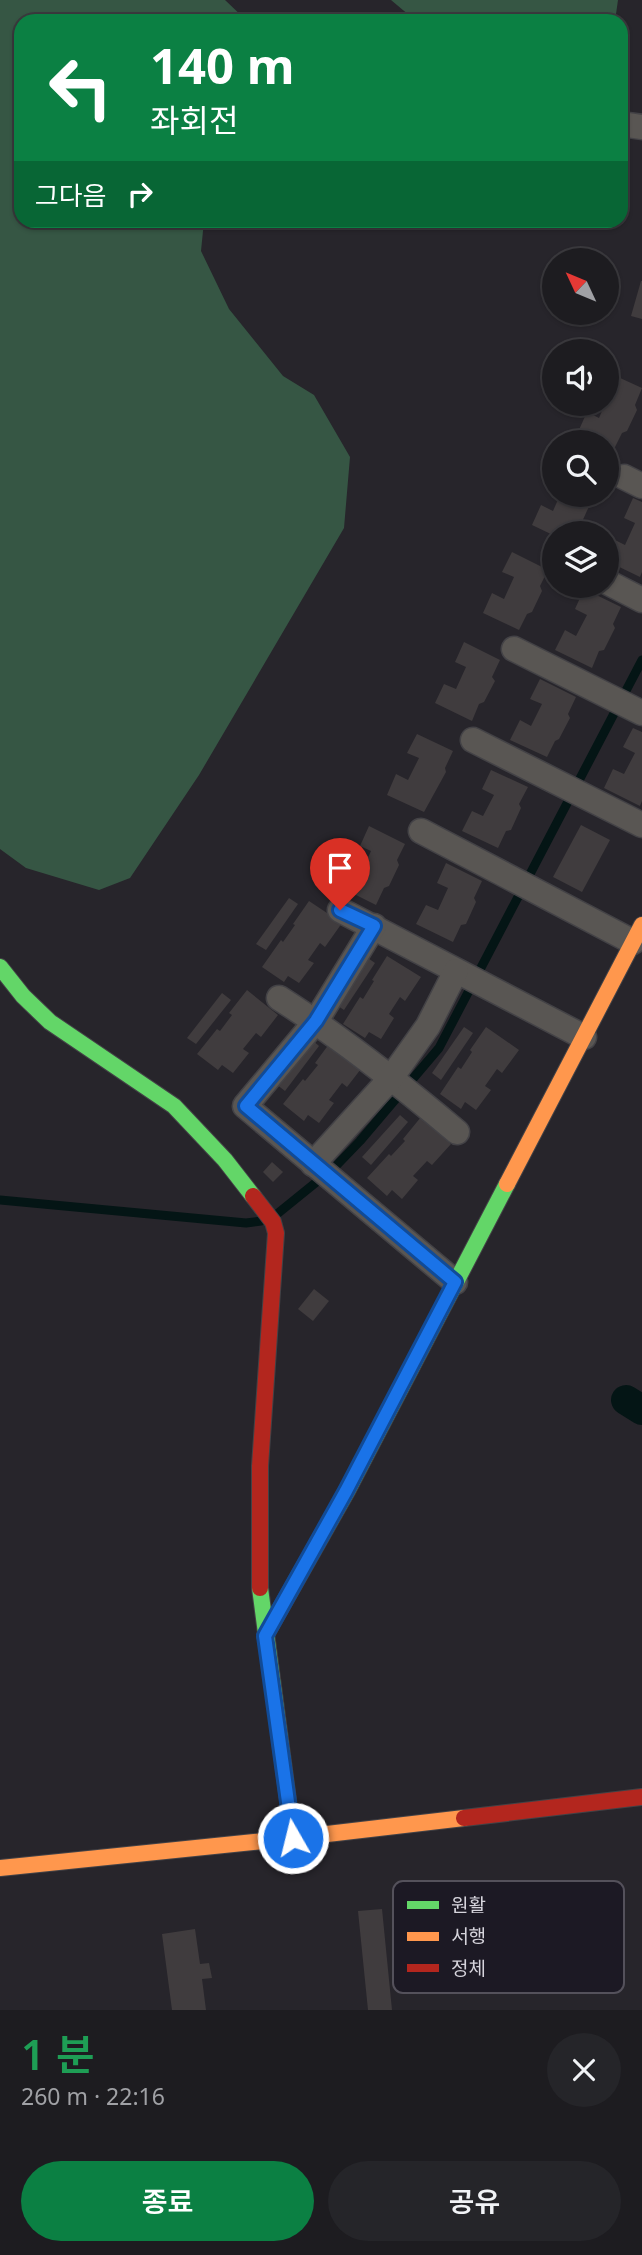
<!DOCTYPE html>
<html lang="ko">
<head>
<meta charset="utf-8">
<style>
  body { margin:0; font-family:"Noto Sans","Noto Sans KR",sans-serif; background:#252529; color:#f1f3f6; height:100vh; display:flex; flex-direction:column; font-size:26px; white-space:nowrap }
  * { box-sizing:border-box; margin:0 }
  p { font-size:23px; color:#a0a1a5 }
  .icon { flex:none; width:38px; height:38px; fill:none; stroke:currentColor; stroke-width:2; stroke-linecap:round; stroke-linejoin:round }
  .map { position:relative; height:2010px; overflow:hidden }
  .panel { display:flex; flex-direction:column; background:#1d1c20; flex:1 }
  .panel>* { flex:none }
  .hud { position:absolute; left:14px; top:14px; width:614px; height:214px; border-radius:21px; box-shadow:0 2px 5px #0004,0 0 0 2px #3b3a3e; background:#0b8043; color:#fff; overflow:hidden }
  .needle { width:46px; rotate:314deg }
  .tools { position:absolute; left:542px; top:248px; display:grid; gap:14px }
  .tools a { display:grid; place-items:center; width:77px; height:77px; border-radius:50%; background:#1d1c20; box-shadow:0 2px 5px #0004,0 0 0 2px #3b3a3e; font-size:35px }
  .pin { position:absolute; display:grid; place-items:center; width:60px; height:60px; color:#fff; margin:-72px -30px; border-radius:50% 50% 50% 0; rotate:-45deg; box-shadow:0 0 7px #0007 }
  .pin .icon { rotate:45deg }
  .me { position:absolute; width:77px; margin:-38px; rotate:352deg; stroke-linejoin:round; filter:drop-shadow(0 0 5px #0008) }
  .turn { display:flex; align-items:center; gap:24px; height:147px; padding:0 21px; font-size:32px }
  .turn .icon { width:91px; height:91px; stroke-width:2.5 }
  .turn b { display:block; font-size:49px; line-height:60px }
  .then { display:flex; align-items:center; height:66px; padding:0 21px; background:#0003; gap:14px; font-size:26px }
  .round { display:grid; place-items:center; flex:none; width:74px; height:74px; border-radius:37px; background:#252529 }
  .head { display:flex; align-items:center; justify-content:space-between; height:119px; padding:0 21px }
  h1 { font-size:42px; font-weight:600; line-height:52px; color:#1e9e55 }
  .primary-button { display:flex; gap:14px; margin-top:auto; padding:14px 21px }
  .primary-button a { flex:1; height:80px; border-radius:42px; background:#0b8043; color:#fff; font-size:28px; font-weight:600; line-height:80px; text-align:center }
  .primary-button a+a { background:#252529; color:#f1f3f6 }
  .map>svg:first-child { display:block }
</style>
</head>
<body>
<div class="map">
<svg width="642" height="2010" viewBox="0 0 642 2010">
  <rect width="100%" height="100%" fill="#27252b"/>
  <g fill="#365644">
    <polygon points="0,0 225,0 247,21 21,21 21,220 204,221 201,251 229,309 283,376 314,395 350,457 344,528 199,775 130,878 99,890 26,868 0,849"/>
    <polygon points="391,0 618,0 615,21 416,21"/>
  </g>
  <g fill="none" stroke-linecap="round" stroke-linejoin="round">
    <g stroke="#041515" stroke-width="9">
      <polyline points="0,1200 246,1223 261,1221"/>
      <polyline points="277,1214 335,1167 360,1141 439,1048 642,660"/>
    </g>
    <polyline stroke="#041515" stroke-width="30" points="626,1400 642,1410"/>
  </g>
  <g fill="#403c3e">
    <polygon points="641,281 642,281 642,319 631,316"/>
    <polygon points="607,372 642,388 635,405 637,410 627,431 622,433 614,449 607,446 607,443 600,443 578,432 587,412 599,418 605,404 607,404"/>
    <polygon points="560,495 591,495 589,498 591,502 581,524 576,525 572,534 555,534 555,536 532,525 541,505 553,511"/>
    <polygon points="633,498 642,502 642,572 640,577 607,561 607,552 613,539 625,545 635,523 624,518"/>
    <polygon points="512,552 548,570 540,586 542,591 532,612 527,614 519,630 483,613 492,593 504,599 514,577 502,572"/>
    <polygon points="584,589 621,607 613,624 615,628 604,650 599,651 592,668 555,650 565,630 576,636 587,615 575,609"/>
    <polygon points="464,642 500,660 492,677 495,681 484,702 479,704 472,721 435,703 444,684 456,689 466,667 455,662"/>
    <polygon points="540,679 576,697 568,714 570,718 559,739 555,741 547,757 510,740 520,720 531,726 542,704 530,699"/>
    <polygon points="633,728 642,732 642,801 640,806 604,788 613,769 624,774 635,753 623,747"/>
    <polygon points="417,734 453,751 445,768 446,772 424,812 387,795 396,774 408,780 419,758 407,753"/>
    <polygon points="491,770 528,787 519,804 521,808 511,830 506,831 498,848 462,831 472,811 483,816 494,795 482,789"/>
    <polygon points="581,825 610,840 582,892 553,877"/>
    <polygon points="369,826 405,844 397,860 399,865 389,886 384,888 376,905 340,887 350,867 361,873 371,851 360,846"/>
    <polygon points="446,863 482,881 474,898 476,902 466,924 461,925 453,942 416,924 426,905 438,910 448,888 437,883"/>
    <polygon points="289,898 298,904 266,950 256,944"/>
    <polygon points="309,901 342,923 325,947 320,943 308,960 314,963 299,983 288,976 284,982 262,967 281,940 283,942 295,925 293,924"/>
    <polygon points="365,956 375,963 344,1010 335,1004"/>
    <polygon points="387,956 421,977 405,1001 400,997 389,1014 394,1018 381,1039 369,1032 365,1038 343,1024 360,997 363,999 374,981 372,980"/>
    <polygon points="247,990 278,1015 261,1037 256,1033 243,1049 249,1053 233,1073 222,1065 218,1070 197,1054 217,1029 220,1031 232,1015 229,1013"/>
    <polygon points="222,993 231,1000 196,1044 187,1038"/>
    <polygon points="464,1027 473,1033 441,1080 432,1073"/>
    <polygon points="486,1027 519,1050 502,1073 497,1069 485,1086 491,1090 476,1110 465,1102 461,1109 440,1094 458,1067 461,1069 472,1052 470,1050"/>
    <polygon points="311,1039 319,1046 285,1091 276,1084"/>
    <polygon points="332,1040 364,1065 347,1087 342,1083 329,1100 334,1103 319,1123 308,1115 304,1121 283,1104 303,1079 305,1081 318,1065 315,1063"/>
    <polygon points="400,1115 408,1122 371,1165 362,1157"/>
    <polygon points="421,1117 451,1144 432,1165 427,1161 413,1176 418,1180 402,1199 392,1190 387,1196 367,1178 389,1154 391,1156 405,1141 403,1139"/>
    <polygon points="272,1162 283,1172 273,1182 263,1172"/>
    <polygon points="314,1289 329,1301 313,1321 298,1309"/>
    <polygon points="382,1909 392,2010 368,2010 358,1911"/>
    <polygon points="195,1929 200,1964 209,1963 212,1978 202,1979 206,2010 172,2010 162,1934"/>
  </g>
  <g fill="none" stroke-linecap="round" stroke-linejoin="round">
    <defs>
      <g id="street">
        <polyline points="621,124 642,127"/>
        <polyline points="624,477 642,486"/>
        <polyline points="607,582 642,600"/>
        <polyline points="514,649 642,713"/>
        <polyline points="473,740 642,825"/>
        <polyline points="421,831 633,942"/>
        <polyline points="340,910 584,1037"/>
        <polyline points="374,926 316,1021 245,1106 455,1282"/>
        <path d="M279 998C342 1038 400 1084 457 1132"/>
        <polyline points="313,1164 391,1078 428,1026 456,971"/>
      </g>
      <g id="fast">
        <polyline points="0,967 23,996 50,1022 174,1106 225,1160 253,1196"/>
        <polyline points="260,1588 293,1838"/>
        <polyline points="265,1636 347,1491 507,1184"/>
      </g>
      <g id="slow">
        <polyline points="507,1184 642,925"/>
        <polyline points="0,1868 293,1838 464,1818"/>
      </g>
      <g id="jam">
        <polyline points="253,1196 273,1222 276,1233 260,1466 260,1588"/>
        <polyline points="464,1818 642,1797"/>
      </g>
    </defs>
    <use href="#street" stroke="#434246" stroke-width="27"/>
    <use href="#fast" stroke="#434246" stroke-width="18"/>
    <use href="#slow" stroke="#434246" stroke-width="18"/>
    <use href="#jam" stroke="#434246" stroke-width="18"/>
    <use href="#street" stroke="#595653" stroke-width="24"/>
    <use href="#fast" stroke="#63d668" stroke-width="16"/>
    <use href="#slow" stroke="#ff974d" stroke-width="16"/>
    <use href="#jam" stroke="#b3261e" stroke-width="16"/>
  </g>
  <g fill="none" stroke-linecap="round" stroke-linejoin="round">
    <defs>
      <polyline id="route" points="293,1838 265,1636 346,1491 455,1282 246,1106 316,1021 374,926 340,910"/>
    </defs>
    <use href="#route" stroke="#114b97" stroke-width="18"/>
    <use href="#route" stroke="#1a73e8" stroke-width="12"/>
  </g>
  <rect x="393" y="1881" width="231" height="112" rx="10" fill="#1c1924" stroke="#54515b" stroke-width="2"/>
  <rect x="407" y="1901" width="32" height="8" fill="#63d668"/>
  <rect x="407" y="1932" width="32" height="9" fill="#ff974d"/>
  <rect x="407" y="1964" width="32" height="8" fill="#b3261e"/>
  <g font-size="19" fill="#d6d4dc">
    <text x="451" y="1912">원활</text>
    <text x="451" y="1943">서행</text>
    <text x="451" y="1975">정체</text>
  </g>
</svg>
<div class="tools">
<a><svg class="needle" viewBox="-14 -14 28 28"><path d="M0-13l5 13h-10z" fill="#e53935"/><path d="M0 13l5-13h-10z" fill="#a0a1a5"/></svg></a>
<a><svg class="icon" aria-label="sound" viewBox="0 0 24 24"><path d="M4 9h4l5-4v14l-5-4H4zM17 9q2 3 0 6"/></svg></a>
<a><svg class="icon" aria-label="search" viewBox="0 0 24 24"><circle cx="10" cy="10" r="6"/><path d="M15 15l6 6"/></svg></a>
<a><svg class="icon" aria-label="layers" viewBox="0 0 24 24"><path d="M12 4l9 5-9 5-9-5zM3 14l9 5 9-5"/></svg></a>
</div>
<div class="pin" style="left:340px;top:910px;background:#d93025"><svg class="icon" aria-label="arrive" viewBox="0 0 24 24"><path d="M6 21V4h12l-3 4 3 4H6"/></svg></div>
<svg class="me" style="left:293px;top:1838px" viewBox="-20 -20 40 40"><circle r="17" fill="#1a73e8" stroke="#fff" stroke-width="3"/><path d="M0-11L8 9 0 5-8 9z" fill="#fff"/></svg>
<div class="hud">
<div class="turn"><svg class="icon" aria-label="left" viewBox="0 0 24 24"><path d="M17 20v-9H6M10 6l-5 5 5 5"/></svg><div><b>140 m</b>좌회전</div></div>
<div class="then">그다음<svg class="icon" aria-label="right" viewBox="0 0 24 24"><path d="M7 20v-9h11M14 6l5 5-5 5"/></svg></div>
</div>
</div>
<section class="panel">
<div class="head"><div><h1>1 분</h1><p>260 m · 22:16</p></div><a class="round"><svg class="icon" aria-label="close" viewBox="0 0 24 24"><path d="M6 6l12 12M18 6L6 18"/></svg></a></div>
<div class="primary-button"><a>종료</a><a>공유</a></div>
</section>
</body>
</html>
